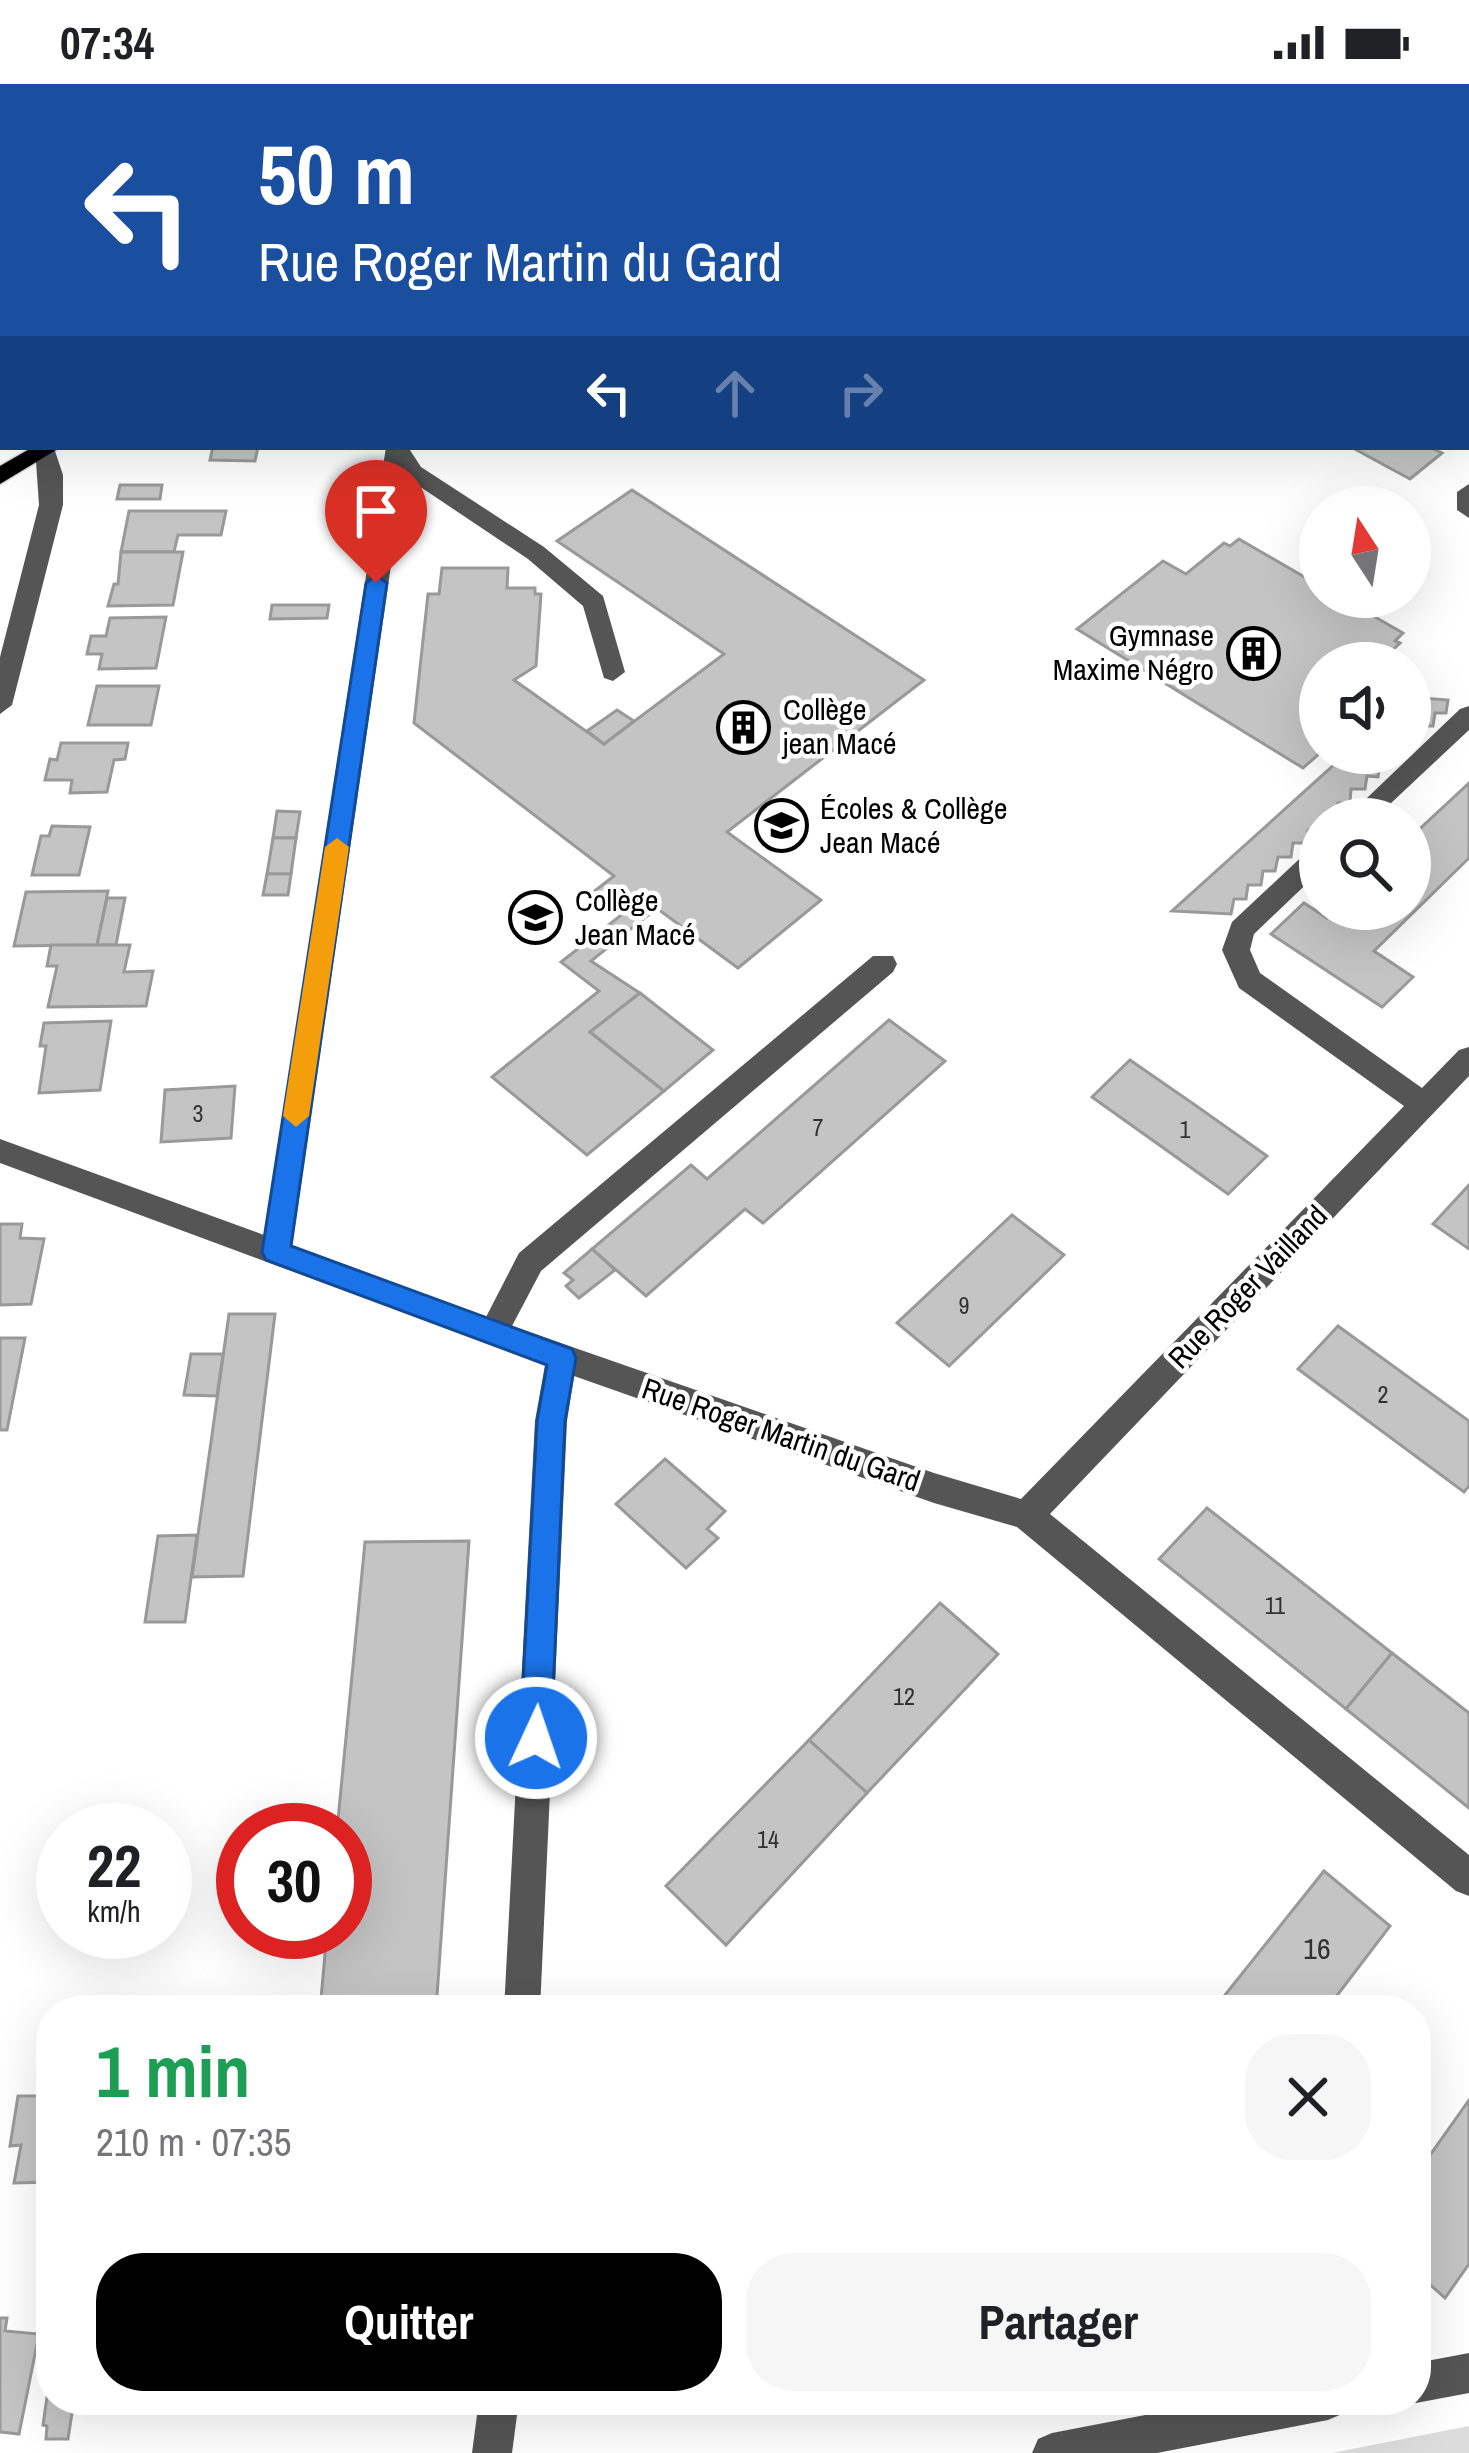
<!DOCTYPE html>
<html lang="fr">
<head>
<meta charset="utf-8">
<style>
  body { margin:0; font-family:"Archivo Narrow",sans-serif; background:#f6f6f6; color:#202124; height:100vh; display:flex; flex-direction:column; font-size:45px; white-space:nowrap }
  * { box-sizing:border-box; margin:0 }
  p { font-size:39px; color:#757577 }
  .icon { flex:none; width:66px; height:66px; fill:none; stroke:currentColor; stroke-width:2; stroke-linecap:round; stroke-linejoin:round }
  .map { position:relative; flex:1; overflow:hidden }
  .drawer { position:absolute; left:36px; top:1911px; width:1395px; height:420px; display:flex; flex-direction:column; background:#fff; border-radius:48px; box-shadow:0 12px 48px #0002 }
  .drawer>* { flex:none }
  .guide { position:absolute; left:0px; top:0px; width:1470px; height:366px; box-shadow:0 12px 48px #0002; background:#1a4fa0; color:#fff; overflow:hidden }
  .needle { width:78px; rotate:348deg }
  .controls { position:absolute; left:1299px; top:402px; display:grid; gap:24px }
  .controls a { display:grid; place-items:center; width:132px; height:132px; border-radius:50%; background:#fff; box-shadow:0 12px 48px #0002; font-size:60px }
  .speed { position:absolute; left:36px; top:1719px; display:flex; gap:24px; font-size:60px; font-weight:700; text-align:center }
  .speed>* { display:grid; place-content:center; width:156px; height:156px; border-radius:50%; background:#fff; box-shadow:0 12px 48px #0002; line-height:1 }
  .speed small { font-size:30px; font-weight:400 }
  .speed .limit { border:18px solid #d22; background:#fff; color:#111 }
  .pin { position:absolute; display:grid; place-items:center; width:102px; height:102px; color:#fff; margin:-123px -51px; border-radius:50% 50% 50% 0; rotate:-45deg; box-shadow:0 0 12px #0007 }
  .pin .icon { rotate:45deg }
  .me { position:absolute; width:132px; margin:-66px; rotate:3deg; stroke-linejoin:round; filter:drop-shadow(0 0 9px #0008) }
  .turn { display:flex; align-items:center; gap:42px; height:252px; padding:0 60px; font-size:54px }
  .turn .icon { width:156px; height:156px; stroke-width:2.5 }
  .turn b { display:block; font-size:84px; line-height:102px }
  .lanes { display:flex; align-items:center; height:114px; padding:0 60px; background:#0003; justify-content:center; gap:60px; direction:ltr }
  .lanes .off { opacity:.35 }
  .round { display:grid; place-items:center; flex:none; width:126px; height:126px; border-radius:48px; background:#f6f6f6 }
  .overview { display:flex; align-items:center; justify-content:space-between; height:204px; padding:0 60px }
  h1 { font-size:72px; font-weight:800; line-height:90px; color:#1e9e55 }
  .button { display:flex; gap:24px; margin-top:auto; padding:24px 60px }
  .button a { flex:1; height:138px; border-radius:48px; background:#000; color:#fff; font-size:48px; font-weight:800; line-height:138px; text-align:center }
  .button a+a { background:#f6f6f6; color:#202124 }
  .status { display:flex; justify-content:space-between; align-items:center; height:84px; padding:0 60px; background:#fff; direction:ltr }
  .status svg { height:33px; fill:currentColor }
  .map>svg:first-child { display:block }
</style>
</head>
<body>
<div class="status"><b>07:34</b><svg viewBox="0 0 49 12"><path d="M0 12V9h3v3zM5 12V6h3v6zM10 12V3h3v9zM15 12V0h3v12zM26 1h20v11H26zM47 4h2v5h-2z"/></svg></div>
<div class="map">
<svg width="1469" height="2369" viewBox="0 0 1469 2369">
  <rect width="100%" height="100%" fill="#fff"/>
  <polygon fill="#dcdcdc" points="1469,2342 1469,2369 1332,2369"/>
  <g fill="#c4c4c4" stroke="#999" stroke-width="3">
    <polygon points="213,363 258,363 255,377 210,376"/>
    <polygon points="1351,363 1429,363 1442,369 1410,395"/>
    <polygon points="120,401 162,401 160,415 117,415"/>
    <polygon points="632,406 924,596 727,748 821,816 738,884 643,814 621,830 592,809 614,792 414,639 428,510 439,510 442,484 508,484 507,504 535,504 535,510 541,510 536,582 514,596 604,660 724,570 557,457"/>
    <polygon points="129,427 226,427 221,451 178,451 174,468 121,468"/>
    <polygon points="1239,455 1320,502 1320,513 1340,513 1403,549 1395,557 1400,559 1379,579 1320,579 1320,669 1303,684 1077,545 1163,477 1186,490 1224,459 1230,462"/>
    <polygon points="121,468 183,468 173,521 108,522 114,500 118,500"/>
    <polygon points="272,521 329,521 327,534 270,535"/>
    <polygon points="166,533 156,584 99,585 102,570 87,570 91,552 106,552 110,534"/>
    <polygon points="97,602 159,602 151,641 88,641"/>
    <polygon points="1410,613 1448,616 1446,629 1435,629 1433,642 1422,642 1420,655 1410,655"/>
    <polygon points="617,626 634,637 604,660 587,647"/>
    <polygon points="61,659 128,659 125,675 114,676 107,708 70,709 72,696 45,696 50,675 57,676"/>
    <polygon points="1347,669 1393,669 1392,680 1380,679 1378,693 1367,692 1365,705 1351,705 1350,719 1338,719 1336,733 1322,733 1320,746 1308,746 1307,759 1293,759 1291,773 1278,773 1275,787 1263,787 1261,801 1248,801 1246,815 1234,815 1231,830 1172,827"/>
    <polygon points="1469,699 1469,774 1374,867 1413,893 1382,923 1271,850 1304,819 1327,834 1336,825 1410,825 1410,754"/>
    <polygon points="277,727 300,728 296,754 273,754"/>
    <polygon points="52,742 90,743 79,791 32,791 41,752 49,752"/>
    <polygon points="273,754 296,754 291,790 267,790"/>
    <polygon points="267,790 291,790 288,811 263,811"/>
    <polygon points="108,807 97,861 14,862 26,808"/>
    <polygon points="107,814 125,814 116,861 97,861"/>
    <polygon points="643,814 657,824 591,877 640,909 590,948 664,1007 587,1071 492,993 599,907 561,878"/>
    <polygon points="51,861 130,861 124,888 153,887 146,922 48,923 57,882 47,882"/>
    <polygon points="640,909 713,966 664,1007 590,948"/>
    <polygon points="889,936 945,977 763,1139 745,1125 646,1212 592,1165 691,1081 707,1095"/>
    <polygon points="111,937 100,1006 39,1009 46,962 40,962 44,939"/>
    <polygon points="1130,976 1195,1021 1267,1072 1228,1110 1092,1013"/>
    <polygon points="235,1002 231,1054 161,1058 165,1006"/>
    <polygon points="1469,1101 1469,1165 1433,1140"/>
    <polygon points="1012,1131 1064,1171 949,1282 897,1239"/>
    <polygon points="0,1140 22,1140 20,1154 44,1155 31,1220 0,1221"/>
    <polygon points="592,1165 615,1186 579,1214 566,1202 573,1196 564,1189"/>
    <polygon points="229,1230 275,1230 243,1492 192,1493"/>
    <polygon points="1338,1242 1469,1337 1469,1402 1464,1408 1298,1285"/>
    <polygon points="0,1254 25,1254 7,1346 0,1346"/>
    <polygon points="191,1270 223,1270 217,1312 184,1311"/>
    <polygon points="665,1375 725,1427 707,1445 718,1454 686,1484 616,1420"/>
    <polygon points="1207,1424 1392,1569 1346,1625 1159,1475"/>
    <polygon points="197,1451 185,1538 145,1538 158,1452"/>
    <polygon points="469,1457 436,1926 320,1926 327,1848 345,1848 345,1746 337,1746 365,1458"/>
    <polygon points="940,1519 998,1570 867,1709 809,1656"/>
    <polygon points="1392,1569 1469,1629 1469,1724 1346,1625"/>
    <polygon points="809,1656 867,1709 726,1861 666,1802"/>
    <polygon points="1324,1787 1390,1842 1326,1926 1213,1926"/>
    <polygon points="18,2012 51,2012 51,2098 14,2099 21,2061 10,2062"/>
    <polygon points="1469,2016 1469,2180 1445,2214 1416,2188 1416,2091"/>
    <polygon points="0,2234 7,2234 5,2247 39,2250 19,2350 0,2348"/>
    <polygon points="51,2285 51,2316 74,2316 68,2355 46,2355 47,2342 43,2341"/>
  </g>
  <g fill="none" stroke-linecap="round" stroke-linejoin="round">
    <defs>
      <g id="major">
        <polygon points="667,0 690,0 665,3"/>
        <polygon points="33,363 61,363 0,400 0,382"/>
      </g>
    </defs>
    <use href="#major" stroke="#dbdbdb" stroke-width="3"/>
    <g fill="#555" fill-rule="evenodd">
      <polygon points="1007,0 1031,0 1033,3 1009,3"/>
      <polygon points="1205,0 1228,0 1203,3"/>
      <rect x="0" y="82" width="3" height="12"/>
      <polygon points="1467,141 1469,141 1467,154"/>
      <polygon points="1467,218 1469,219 1469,233 1467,232"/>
      <polygon points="35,363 55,367 63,391 63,421 12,621 0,630 0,573 39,421"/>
      <polygon points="386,363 408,363 421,383 544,463 603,512 625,588 613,597 604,594 583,522 528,475 404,392 292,1162 486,1233 519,1169 873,872 893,872 897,880 893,888 541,1187 512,1242 934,1389 1021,1415 1404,1022 1239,904 1222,866 1232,838 1311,764 1320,761 1320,787 1254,850 1250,866 1260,889 1422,1004 1459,966 1469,963 1469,992 1050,1430 1469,1771 1469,1812 1456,1807 1017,1443 934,1419 574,1292 567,1337 540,1926 504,1926 535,1337 545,1281 0,1079 0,1055 264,1151"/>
      <polygon points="1469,400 1469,434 1457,426 1457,408"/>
      <polygon points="1469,622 1469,646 1374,735 1345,735 1460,625"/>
      <polygon points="1469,2269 1469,2309 1416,2319 1409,2316 1416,2316 1416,2279"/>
      <polygon points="479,2316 519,2316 512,2369 472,2369"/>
      <polygon points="1223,2316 1348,2316 1342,2330 1328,2336 1157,2369 1032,2369 1038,2355 1052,2349"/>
    </g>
    <use href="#major" fill="#000" fill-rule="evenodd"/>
  </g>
  <polygon fill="#1a73e8" stroke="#114b97" stroke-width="3" points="376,491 387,499 291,1162 572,1265 576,1274 565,1337 551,1654 546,1665 536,1669 525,1665 520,1654 537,1337 547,1281 266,1176 262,1168 366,499"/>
  <polygon fill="#f59e0b" points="337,754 349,763 309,1032 296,1043 283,1032 325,763"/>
  <defs>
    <symbol id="building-ring" viewBox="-11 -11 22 22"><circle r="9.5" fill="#fff" stroke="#000" stroke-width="1.5"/><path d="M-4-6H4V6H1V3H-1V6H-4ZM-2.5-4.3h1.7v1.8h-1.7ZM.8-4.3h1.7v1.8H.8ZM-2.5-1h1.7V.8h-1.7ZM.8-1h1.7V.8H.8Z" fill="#000"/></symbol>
    <symbol id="school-ring" viewBox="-11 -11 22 22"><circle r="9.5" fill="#fff" stroke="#000" stroke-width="1.5"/><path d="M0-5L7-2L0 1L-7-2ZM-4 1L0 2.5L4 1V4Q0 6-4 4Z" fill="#000"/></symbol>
  </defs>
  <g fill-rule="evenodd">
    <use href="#building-ring" x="1224" y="540" width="59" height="59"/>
    <use href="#building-ring" x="714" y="614" width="59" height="59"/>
    <use href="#school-ring" x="752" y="712" width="59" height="59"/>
    <use href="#school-ring" x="506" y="804" width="59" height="59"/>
  </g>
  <g text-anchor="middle" stroke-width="9" stroke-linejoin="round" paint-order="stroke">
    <g font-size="24" fill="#313131">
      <text x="198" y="1038">3</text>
      <text x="818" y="1052">7</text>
      <text x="1185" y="1054">1</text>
      <text x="964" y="1230">9</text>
      <text x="1383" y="1319">2</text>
      <text x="1275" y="1530">11</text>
      <text x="904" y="1621">12</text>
      <text x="768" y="1764">14</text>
    </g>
    <g font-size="30" fill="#000" stroke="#fff" text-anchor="start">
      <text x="1214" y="562" text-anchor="end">Gymnase<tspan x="1214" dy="34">Maxime Négro</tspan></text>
      <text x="783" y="636">Collège<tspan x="783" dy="34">jean Macé</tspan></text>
      <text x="820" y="735">Écoles &amp; Collège<tspan x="820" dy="34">Jean Macé</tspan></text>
      <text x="575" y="827">Collège<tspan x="575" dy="34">Jean Macé</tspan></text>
    </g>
    <g font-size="30" fill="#000" stroke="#fff">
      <text transform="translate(1248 1203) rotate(-46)" y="10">Rue Roger Vailland</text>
      <text transform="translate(781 1351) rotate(19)" y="10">Rue Roger Martin du Gard</text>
    </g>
    <g font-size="30" fill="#313131">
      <text x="1317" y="1875">16</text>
    </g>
  </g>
</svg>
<div class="controls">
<a><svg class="needle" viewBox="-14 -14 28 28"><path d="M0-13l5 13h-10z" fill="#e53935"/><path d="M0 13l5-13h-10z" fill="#757577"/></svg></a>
<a><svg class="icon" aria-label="sound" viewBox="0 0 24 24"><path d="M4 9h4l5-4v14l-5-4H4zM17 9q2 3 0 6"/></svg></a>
<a><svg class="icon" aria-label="search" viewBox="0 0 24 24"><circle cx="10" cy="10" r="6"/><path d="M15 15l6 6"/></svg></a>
</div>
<div class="speed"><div>22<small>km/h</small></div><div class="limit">30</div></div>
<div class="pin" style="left:376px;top:499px;background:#d93025"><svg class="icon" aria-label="arrive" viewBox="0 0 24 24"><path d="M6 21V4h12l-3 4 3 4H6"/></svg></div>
<svg class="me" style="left:536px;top:1654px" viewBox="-20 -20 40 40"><circle r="17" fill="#1a73e8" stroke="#fff" stroke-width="3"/><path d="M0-11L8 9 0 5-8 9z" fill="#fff"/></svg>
<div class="guide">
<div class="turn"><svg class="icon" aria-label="left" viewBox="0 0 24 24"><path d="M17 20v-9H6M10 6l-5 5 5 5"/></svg><div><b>50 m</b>Rue Roger Martin du Gard</div></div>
<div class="lanes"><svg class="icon" aria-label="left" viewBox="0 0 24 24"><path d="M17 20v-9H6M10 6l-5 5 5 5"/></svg><svg class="icon off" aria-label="ahead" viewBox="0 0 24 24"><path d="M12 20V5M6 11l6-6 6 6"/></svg><svg class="icon off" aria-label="right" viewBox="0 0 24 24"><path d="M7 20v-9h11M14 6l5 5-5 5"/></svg></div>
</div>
<section class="drawer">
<div class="overview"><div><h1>1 min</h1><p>210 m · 07:35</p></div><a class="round"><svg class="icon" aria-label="close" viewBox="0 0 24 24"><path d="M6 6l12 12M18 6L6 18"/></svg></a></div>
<div class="button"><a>Quitter</a><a>Partager</a></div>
</section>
</div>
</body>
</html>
